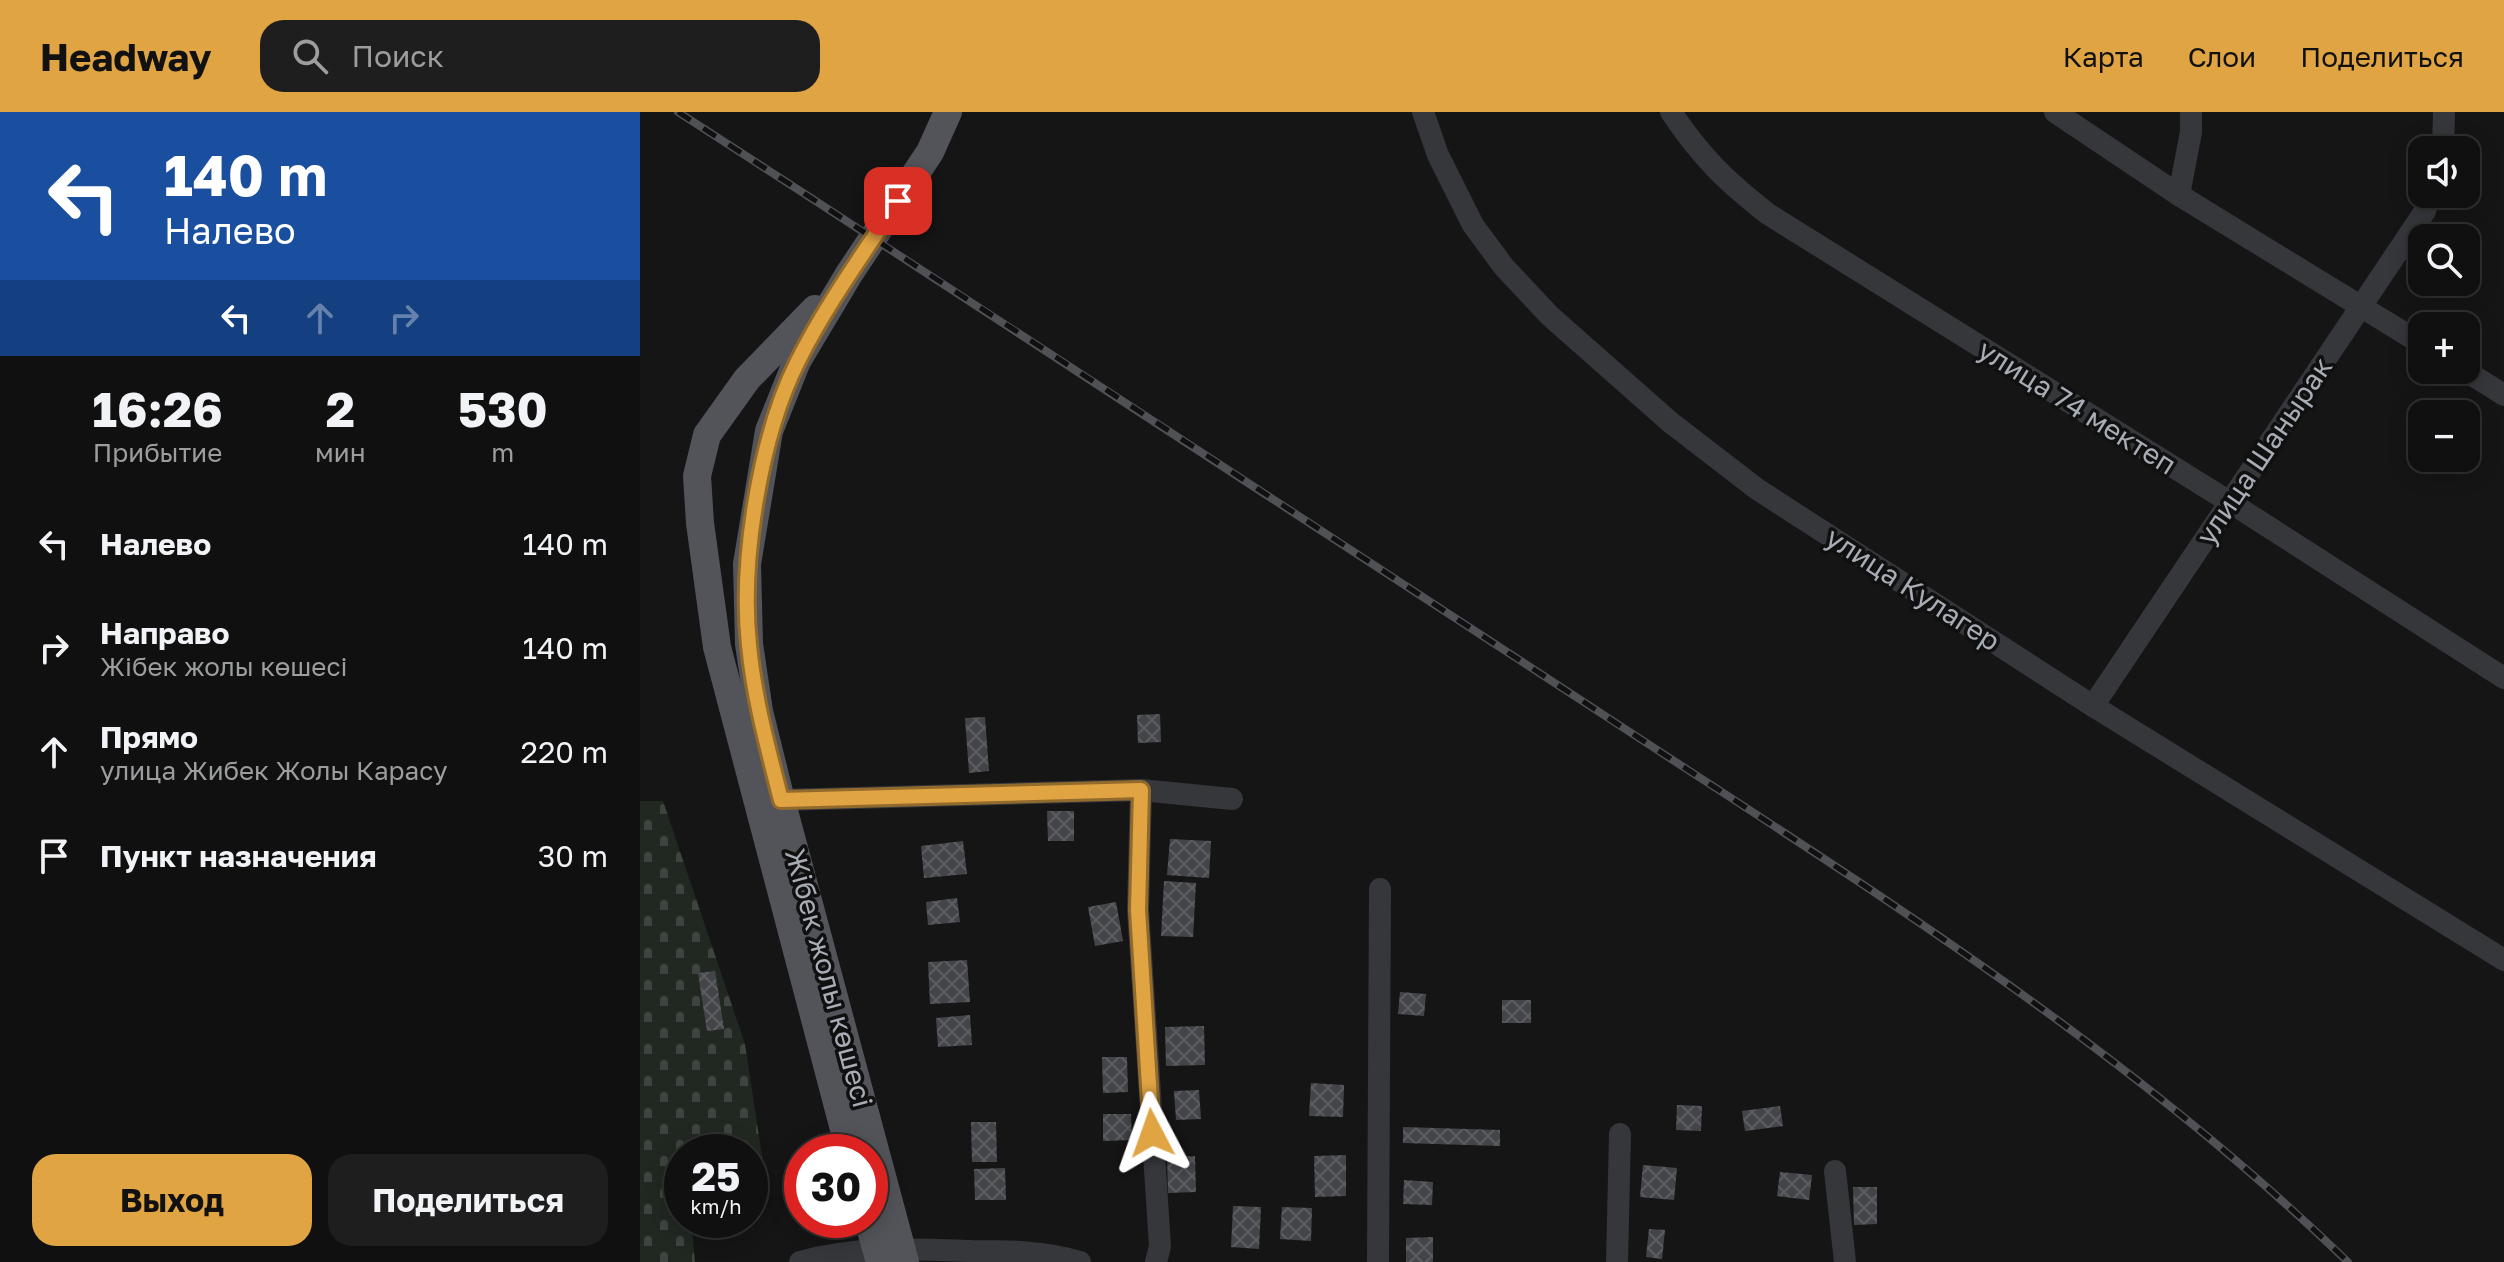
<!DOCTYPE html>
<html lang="ru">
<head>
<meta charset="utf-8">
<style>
  body { margin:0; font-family:"Golos Text",sans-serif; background:#1e1e1e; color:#f1f3f6; height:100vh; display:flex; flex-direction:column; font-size:30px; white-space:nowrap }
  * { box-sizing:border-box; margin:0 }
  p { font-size:26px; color:#9c9d9f }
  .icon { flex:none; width:44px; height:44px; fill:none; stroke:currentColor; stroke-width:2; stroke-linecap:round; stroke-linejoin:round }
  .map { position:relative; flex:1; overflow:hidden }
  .side { display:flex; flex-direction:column; background:#101010; width:640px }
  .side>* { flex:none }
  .banner { background:#1a4fa0; color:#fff; overflow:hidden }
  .fabs { position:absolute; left:1768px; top:24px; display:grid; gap:16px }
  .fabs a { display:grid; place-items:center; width:72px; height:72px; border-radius:16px; background:#101010; box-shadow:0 4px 20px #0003,0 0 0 2px #303030; font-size:40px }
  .speed { position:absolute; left:24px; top:1022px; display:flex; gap:16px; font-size:40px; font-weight:700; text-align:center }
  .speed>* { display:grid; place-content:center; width:104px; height:104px; border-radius:50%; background:#101010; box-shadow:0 4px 20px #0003,0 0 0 2px #303030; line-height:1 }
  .speed small { font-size:20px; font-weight:400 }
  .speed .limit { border:12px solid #d22; background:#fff; color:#111 }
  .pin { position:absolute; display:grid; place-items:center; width:68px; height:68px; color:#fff; margin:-34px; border-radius:16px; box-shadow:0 4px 12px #0006 }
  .me { position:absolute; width:88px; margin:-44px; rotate:356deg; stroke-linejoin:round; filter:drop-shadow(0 0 6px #0008) }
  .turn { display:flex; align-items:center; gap:28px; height:168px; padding:0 32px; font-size:36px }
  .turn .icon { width:104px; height:104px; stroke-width:2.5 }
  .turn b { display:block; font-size:56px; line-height:68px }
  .lanes { display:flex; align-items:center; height:76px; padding:0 32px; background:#0003; justify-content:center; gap:40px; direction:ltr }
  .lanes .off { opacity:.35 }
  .eta { display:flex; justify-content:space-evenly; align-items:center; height:136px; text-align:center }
  .eta b { font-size:48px; font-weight:700; line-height:56px }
  .primary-button { display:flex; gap:16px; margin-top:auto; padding:16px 32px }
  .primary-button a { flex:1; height:92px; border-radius:24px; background:#e0a443; color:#111; font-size:32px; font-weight:700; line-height:92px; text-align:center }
  .primary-button a+a { background:#1e1e1e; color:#f1f3f6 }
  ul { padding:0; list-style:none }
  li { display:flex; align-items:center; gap:24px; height:104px; padding:0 32px }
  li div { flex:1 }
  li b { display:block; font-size:30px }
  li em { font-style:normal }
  header { display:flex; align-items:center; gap:48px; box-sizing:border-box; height:112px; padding:0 40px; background:#e0a443; color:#111 }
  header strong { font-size:38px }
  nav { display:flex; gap:44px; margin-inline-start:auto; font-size:28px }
  .search { width:560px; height:72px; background:#1e1e1e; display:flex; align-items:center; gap:20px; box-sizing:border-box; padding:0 28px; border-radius:24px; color:#9c9d9f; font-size:30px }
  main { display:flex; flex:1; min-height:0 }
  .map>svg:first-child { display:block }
</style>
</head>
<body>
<header>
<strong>Headway</strong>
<div class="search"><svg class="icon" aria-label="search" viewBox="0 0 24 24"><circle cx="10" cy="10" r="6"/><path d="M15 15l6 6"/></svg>Поиск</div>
<nav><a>Карта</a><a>Слои</a><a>Поделиться</a></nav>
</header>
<main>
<section class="side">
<div class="banner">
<div class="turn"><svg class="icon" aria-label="left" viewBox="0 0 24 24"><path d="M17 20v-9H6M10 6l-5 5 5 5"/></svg><div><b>140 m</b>Налево</div></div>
<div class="lanes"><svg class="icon" aria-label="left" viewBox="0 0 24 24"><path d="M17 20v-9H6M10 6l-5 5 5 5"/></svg><svg class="icon off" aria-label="ahead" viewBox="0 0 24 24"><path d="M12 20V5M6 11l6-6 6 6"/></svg><svg class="icon off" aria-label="right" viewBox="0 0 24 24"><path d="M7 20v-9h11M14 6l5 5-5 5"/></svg></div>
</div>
<div class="eta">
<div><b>16:26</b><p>Прибытие</p></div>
<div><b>2</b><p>мин</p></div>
<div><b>530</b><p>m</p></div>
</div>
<ul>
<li><svg class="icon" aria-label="left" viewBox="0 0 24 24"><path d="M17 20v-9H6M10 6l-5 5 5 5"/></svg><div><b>Налево</b></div><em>140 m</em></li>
<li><svg class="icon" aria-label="right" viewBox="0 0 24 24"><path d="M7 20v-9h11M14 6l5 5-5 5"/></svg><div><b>Направо</b><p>Жібек жолы көшесі</p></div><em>140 m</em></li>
<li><svg class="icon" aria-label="ahead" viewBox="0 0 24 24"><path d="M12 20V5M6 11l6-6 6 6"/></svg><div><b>Прямо</b><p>улица Жибек Жолы Карасу</p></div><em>220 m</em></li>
<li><svg class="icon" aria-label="arrive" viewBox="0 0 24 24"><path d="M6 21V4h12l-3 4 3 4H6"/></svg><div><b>Пункт назначения</b></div><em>30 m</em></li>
</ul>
<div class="primary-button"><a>Выход</a><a>Поделиться</a></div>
</section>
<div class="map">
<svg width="1864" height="1150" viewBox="0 0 1864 1150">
  <defs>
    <pattern id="cemetery-stones" width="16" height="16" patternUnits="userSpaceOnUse" patternTransform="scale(2)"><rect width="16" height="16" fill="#212822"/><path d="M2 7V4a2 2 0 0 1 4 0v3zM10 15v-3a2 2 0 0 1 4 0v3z" fill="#3e4440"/></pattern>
    <pattern id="building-cross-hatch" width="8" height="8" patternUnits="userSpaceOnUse" patternTransform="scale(2)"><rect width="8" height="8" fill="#444549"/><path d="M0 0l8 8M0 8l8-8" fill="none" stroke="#5c5d61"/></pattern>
  </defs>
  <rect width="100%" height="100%" fill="#151516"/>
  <polygon fill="url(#cemetery-stones)" points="0,689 23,689 105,932 126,1071 110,1073 110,1040 42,1040 42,1108 51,1108 55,1150 0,1150"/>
  <g fill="url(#building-cross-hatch)">
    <polygon points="520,602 521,630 498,631 497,603"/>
    <polygon points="345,605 349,659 329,661 325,606"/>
    <polygon points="407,699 434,699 434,729 408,729"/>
    <polygon points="530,727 571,729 569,766 527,763"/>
    <polygon points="323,729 327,762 284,766 281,734"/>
    <polygon points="524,769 556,771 553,825 521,824"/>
    <polygon points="317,786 320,810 288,813 286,790"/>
    <polygon points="476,790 483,829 455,834 448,795"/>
    <polygon points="327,848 330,890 290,892 288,850"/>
    <polygon points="75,859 84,917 67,919 58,861"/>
    <polygon points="760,880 786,882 784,904 758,902"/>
    <rect x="862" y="888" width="29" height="23"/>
    <polygon points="330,903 332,933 298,935 296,906"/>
    <polygon points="564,914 565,953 526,954 525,915"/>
    <polygon points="462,945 487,945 488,980 463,981"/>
    <polygon points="671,971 704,973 703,1005 669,1004"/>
    <polygon points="559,978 561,1007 536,1008 534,979"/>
    <polygon points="1037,993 1062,994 1061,1019 1036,1018"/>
    <polygon points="1140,994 1143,1014 1105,1019 1102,999"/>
    <polygon points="463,1002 491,1002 492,1028 463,1029"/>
    <polygon points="331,1010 356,1010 357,1050 332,1050"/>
    <polygon points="763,1015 860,1018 860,1034 763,1031"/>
    <polygon points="706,1043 706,1084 675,1085 674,1044"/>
    <polygon points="555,1044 556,1080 528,1081 527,1045"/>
    <polygon points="1003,1053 1037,1056 1034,1088 1000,1085"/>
    <polygon points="365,1056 366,1088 335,1088 334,1057"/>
    <polygon points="1140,1060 1172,1063 1169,1088 1137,1084"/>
    <polygon points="764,1068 793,1070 792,1093 763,1092"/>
    <polygon points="1213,1075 1237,1075 1237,1112 1214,1113"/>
    <polygon points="593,1094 621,1095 619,1137 591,1135"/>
    <polygon points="642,1095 672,1096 671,1129 640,1127"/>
    <polygon points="1009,1117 1025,1118 1022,1147 1006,1145"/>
    <polygon points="793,1125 793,1150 766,1150 766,1126"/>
  </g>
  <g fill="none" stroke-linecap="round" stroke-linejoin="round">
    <g stroke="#36373b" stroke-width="22">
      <polyline points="783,0 798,43 833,113 864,155 910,204 1030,310 1117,377 1453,594 1864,848"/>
      <path d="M1031 0C1061 45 1086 69 1128 102L1588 389 1864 566"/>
      <polyline points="1415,0 1539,83 1782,232"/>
      <polyline points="1803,38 1804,0"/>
      <polyline points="1539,83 1551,20 1551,0"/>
      <polyline points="1824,258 1864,283"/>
      <polyline points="1453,594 1785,99 1790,82"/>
      <polyline points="501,678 498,798 520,1134 516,1150"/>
      <polyline points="141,688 501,678 592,687"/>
      <polyline points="1195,1059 1205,1150"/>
      <path d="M160 1150C215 1134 274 1137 331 1139 368 1139 404 1139 440 1150"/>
      <polyline points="738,1150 740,777"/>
      <polyline points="977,1150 980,1022"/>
    </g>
    <g stroke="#525459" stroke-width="28">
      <polyline points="175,197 107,267 67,323 57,364 60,411 77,535 210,1040"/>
      <polyline points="228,1108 240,1150"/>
      <polyline points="265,1150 141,688 119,599 109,532 107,452 129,319 157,249 209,162 290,40 308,0"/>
    </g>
    <defs>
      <path id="rail" d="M38 0C344 197 648 397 953 596 1214 767 1483 932 1708 1150"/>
    </defs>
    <use href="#rail" stroke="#4f5155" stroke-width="8"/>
    <use href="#rail" stroke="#101011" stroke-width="5" stroke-dasharray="15" stroke-linecap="butt"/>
  </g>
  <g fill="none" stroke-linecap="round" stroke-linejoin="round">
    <defs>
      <path id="route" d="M258 89C224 141 186 193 158 249 120 324 100 449 109 533 114 586 128 637 141 688L501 678 498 798 512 1021"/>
    </defs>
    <use href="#route" stroke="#926b2c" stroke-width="20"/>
    <use href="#route" stroke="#e0a443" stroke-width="14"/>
  </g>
  <g text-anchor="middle" stroke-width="7" stroke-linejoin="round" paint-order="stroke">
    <g font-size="28" fill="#a8acb5" stroke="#101011">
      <text transform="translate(1437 295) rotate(32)" y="10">улица 74 мектеп</text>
      <text transform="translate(1624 339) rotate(-56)" y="10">улица Шанырак</text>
      <text transform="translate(1273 477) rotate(33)" y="10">улица Кулагер</text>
      <text transform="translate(189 866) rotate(75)" y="10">Жібек жолы көшесі</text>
    </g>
  </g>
</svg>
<div class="fabs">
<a><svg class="icon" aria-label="sound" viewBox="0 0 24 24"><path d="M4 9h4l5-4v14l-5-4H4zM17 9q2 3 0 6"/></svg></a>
<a><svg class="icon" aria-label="search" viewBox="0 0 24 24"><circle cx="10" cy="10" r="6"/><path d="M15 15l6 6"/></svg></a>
<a>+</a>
<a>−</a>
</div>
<div class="speed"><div>25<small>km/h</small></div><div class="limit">30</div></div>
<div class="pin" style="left:258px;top:89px;background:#d93025"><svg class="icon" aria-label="arrive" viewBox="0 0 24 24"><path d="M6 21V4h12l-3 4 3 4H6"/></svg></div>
<svg class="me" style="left:512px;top:1021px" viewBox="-20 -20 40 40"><path d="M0-17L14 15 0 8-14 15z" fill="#e0a443" stroke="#fff" stroke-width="4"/></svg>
</div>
</main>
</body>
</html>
